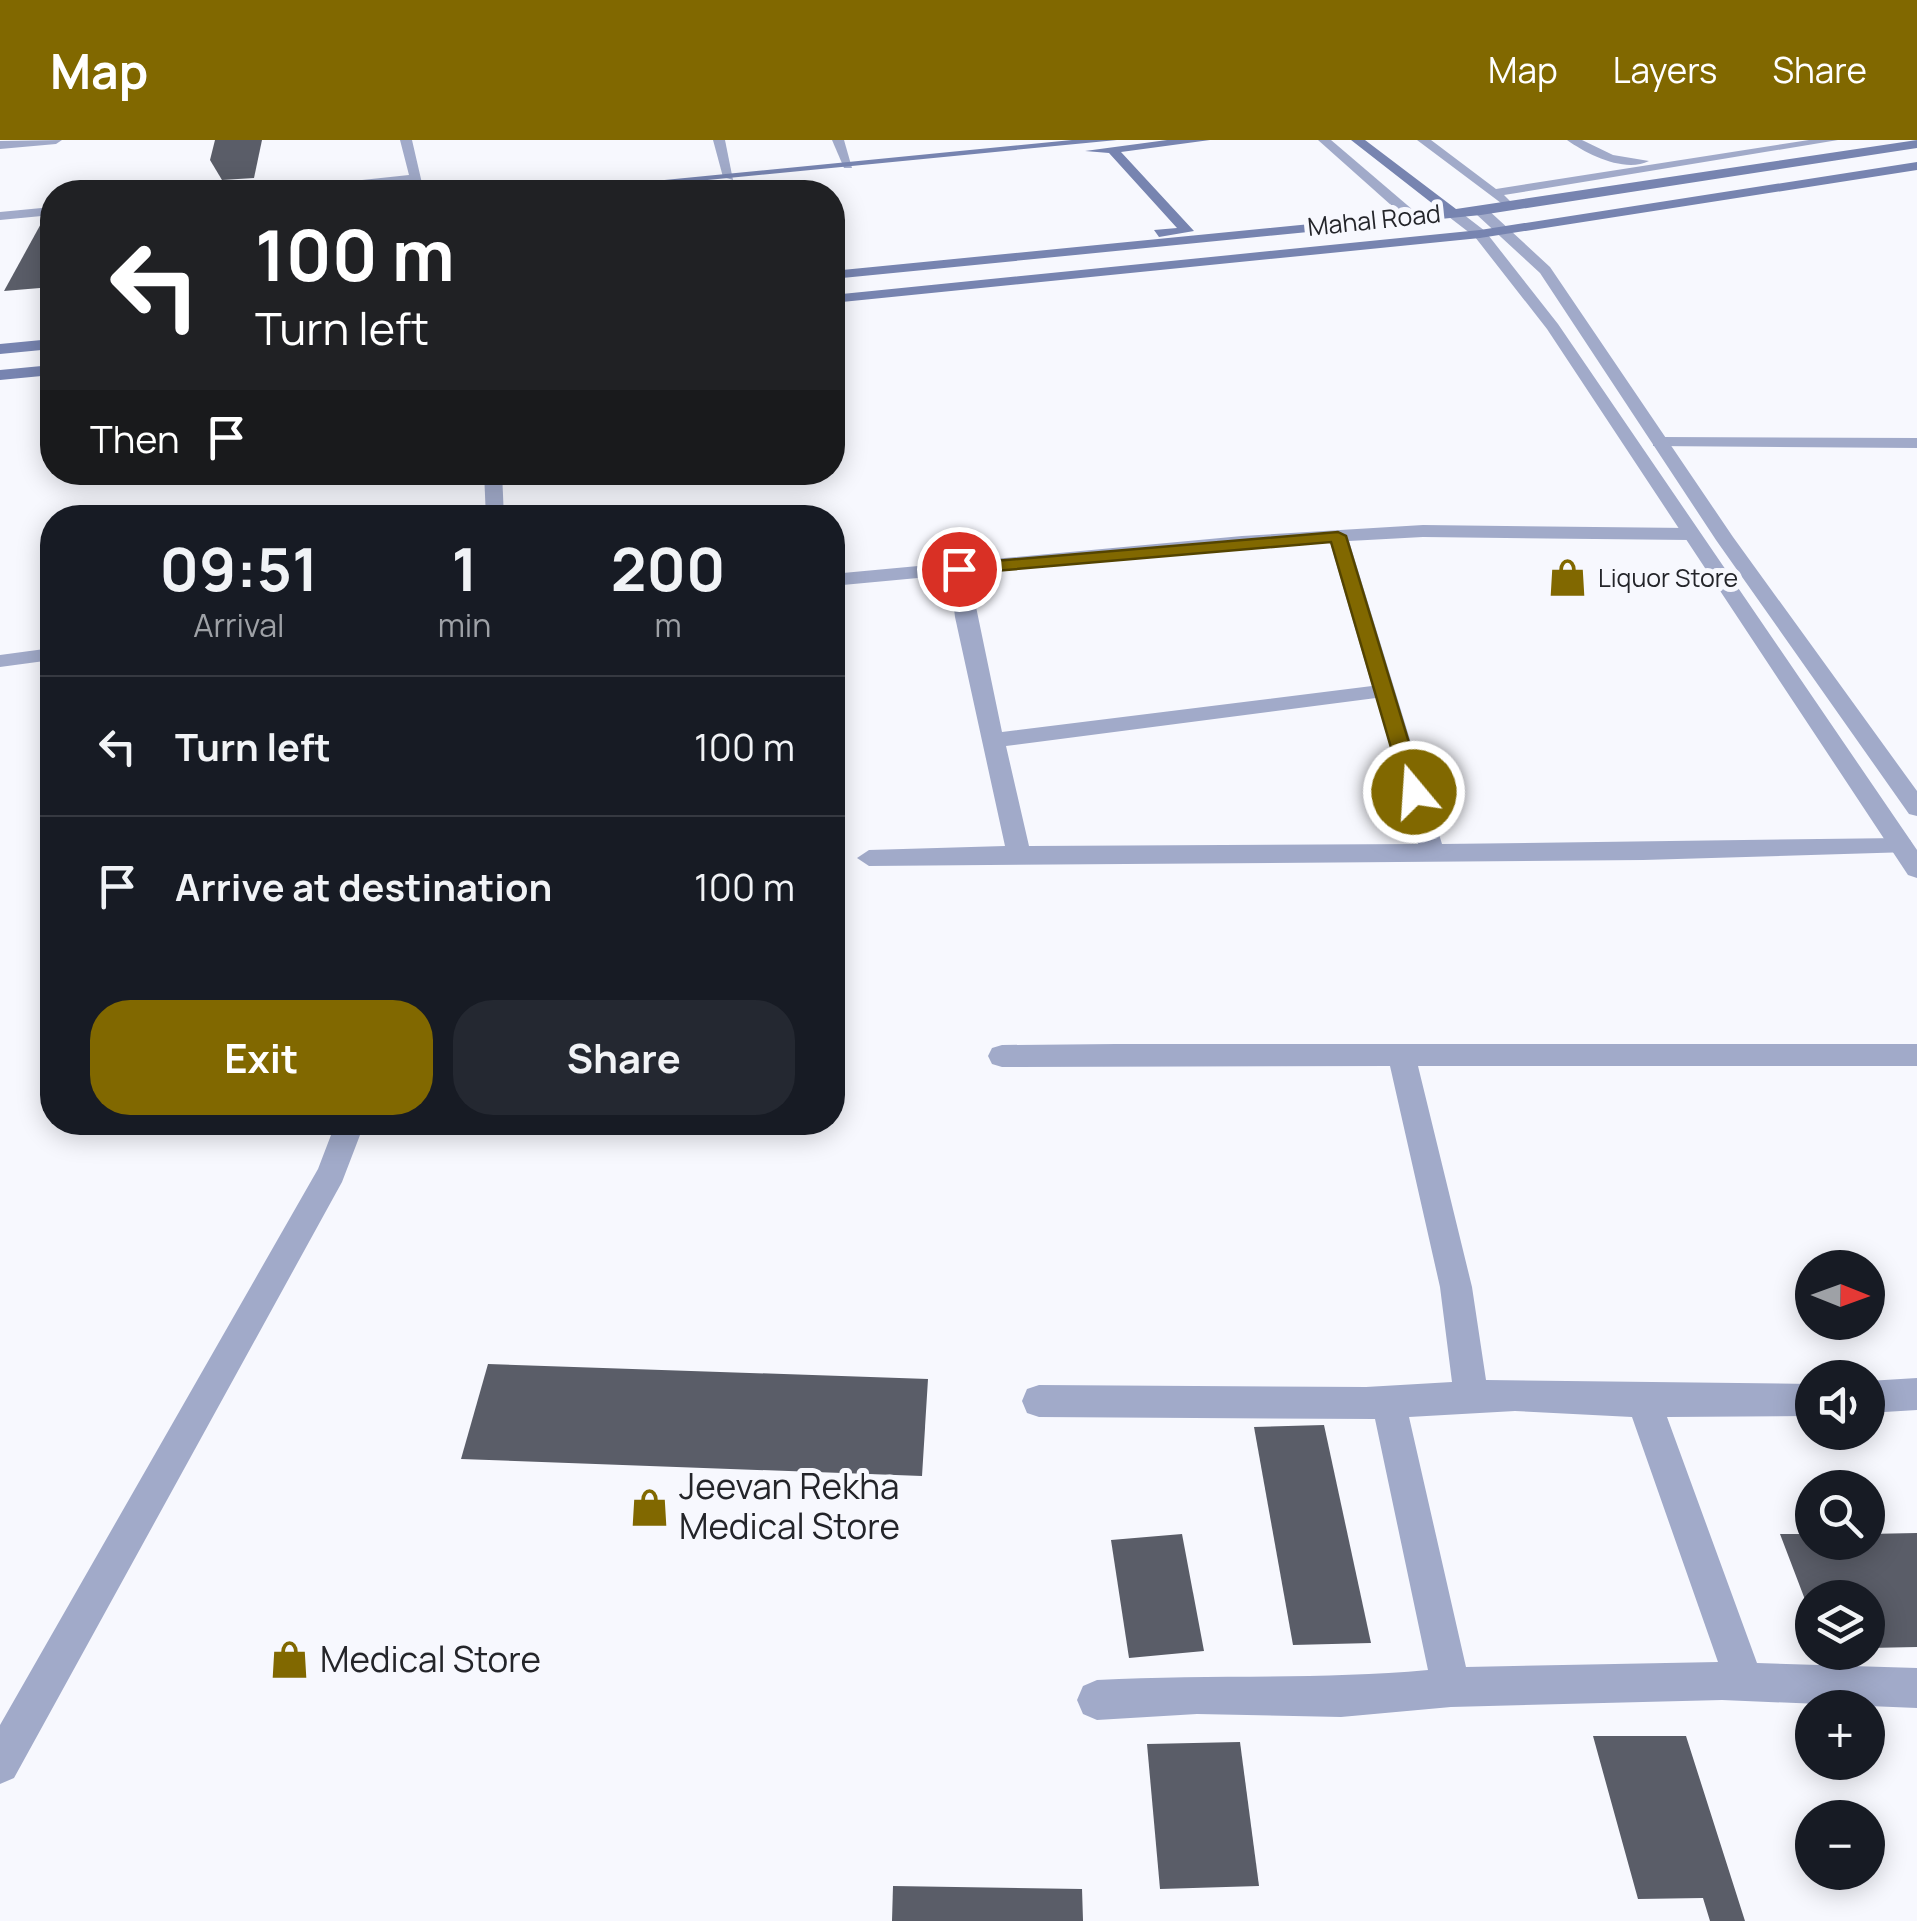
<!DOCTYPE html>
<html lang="en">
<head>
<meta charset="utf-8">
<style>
  body { margin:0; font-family:Manrope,sans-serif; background:#242831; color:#f1f3f6; height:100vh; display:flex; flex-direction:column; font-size:38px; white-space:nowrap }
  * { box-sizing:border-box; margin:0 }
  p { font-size:32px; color:#9ea1a6 }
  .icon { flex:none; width:55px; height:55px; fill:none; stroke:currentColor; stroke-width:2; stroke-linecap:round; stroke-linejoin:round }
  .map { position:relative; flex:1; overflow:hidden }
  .drawer { position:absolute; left:40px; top:365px; width:805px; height:630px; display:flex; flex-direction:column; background:#171b24; border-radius:40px; box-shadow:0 5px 25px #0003 }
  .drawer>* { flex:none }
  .top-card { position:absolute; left:40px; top:40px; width:805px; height:305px; border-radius:40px; box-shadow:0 5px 25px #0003; background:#202124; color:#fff; overflow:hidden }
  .needle { width:65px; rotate:91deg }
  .controls { position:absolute; left:1795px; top:1110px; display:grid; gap:20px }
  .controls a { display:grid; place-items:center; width:90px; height:90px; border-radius:50%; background:#171b24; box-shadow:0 5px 25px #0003; font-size:50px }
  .pin { position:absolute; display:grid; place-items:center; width:85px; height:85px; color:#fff; margin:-42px; border:5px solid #fff; border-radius:50%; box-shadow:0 2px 10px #0007 }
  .me { position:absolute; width:110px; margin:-55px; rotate:342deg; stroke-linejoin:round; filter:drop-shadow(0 0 8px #0008) }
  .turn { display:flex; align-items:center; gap:35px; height:210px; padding:0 50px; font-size:45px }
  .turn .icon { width:130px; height:130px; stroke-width:2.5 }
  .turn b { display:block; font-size:70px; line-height:85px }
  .then { display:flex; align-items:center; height:95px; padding:0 50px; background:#0003; gap:20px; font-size:38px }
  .eta { display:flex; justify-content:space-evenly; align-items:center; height:170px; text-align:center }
  .eta b { font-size:60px; font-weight:700; line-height:70px }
  .action { display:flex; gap:20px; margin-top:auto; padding:20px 50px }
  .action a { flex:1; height:115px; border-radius:40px; background:#816800; color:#fff; font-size:40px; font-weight:700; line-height:115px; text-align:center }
  .action a+a { background:#242831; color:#f1f3f6 }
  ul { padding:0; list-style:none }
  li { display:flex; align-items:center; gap:30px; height:140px; padding:0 50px; border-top:2px solid #363941 }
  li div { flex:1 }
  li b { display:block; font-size:38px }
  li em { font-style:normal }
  header { display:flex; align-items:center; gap:60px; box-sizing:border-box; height:140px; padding:0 50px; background:#816800; color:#fff }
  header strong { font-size:48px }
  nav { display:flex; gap:55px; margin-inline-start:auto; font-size:35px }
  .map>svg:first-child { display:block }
</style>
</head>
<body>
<header>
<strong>Map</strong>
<nav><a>Map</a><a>Layers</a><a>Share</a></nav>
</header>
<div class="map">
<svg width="1917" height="1781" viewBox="0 0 1917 1781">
  <rect width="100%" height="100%" fill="#f7f8fe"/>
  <g fill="#5a5d68">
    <polygon points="215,0 262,0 254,38 222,40 210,20"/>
    <polygon points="52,79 52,147 4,151 43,80"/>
    <polygon points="488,1224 928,1239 922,1336 461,1319"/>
    <polygon points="1324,1285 1371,1503 1293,1505 1254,1287"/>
    <polygon points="1917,1393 1917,1507 1868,1508 1868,1458 1812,1458 1812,1478 1780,1394 1812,1394 1812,1402 1868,1402 1868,1394"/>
    <polygon points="1182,1394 1204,1511 1129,1518 1111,1400"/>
    <polygon points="1593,1596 1686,1596 1745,1781 1710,1781 1703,1758 1638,1759"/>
    <polygon points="1240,1602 1259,1746 1160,1749 1147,1604"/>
    <polygon points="893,1746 1082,1749 1083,1781 892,1781"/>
  </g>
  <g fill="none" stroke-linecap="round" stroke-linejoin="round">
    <g fill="#a1aac9" fill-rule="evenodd">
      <polygon points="62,0 56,4 0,9 0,1"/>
      <polygon points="400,0 412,0 424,52 414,52 410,42 250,52 409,35"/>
      <polygon points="713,0 725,0 733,40 723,37"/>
      <polygon points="832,0 844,0 852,28 844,28"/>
      <polygon points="1318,0 1331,0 1420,76 1420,82 1410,82"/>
      <polygon points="1417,0 1431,0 1496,49 1809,0 1838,0 1504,55 1511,62 1505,66"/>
      <path d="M1567 0H1582L1613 15 1649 21C1625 33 1588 15 1567 0Z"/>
      <polygon points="52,67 52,75 0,80 0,72"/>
      <polygon points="1659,297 1917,298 1917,308 1653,306 1653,298"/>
      <polygon points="484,332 502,332 504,378 486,378"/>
      <path d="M1423 385 1689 388 1698 394 1689 400 1423 397 1349 401 1442 704 1901 698 1910 700 1913 706 1910 712 1643 720 869 726 857 718 869 710 1005 706 955 477 950 435 832 446V434L1242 396ZM1330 402 1372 546 1002 592 969 433ZM1376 558 1418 704 1029 706 1006 606Z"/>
      <polygon points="52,508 52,520 0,527 0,515"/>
      <path d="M1116 904H1917V926H1418L1472 1147 1486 1240 1812 1244V1276L1667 1277 1757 1523 1917 1528V1568L1722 1560 1451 1567 1341 1577 1197 1574 1097 1580 1083 1574 1077 1560 1083 1546 1097 1540C1208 1534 1318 1540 1428 1530L1375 1279 1039 1277 1027 1273 1022 1261 1027 1249 1039 1245 1366 1247 1452 1242 1440 1147 1390 926 1002 927 992 924 988 916 992 908 1002 905ZM1515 1271 1632 1277 1718 1522 1466 1527 1409 1277Z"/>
      <polygon points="336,982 365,982 342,1042 14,1638 0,1644 0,1585 318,1029"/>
      <polygon points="1917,1238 1917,1270 1868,1273 1868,1241"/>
    </g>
    <g fill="#a1aac9" fill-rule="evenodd">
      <polygon points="1476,68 1486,68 1550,127 1733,397 1917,651 1917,676 1909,674 1716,400 1540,133 1476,74"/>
      <polygon points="1449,71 1459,71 1485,91 1558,184 1917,710 1917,738 1908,735 1547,189 1475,97 1449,77"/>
    </g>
    <g fill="#7784b0" fill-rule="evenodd">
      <polygon points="1072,0 1117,0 584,52 542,52"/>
      <polygon points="1167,0 1210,0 1121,12 1194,91 1159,97 1154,90 1177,88 1109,13 1085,11"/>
      <polygon points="1351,0 1365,0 1456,69 1917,0 1917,8 1481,75 832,139 832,131 1442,71"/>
      <polygon points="1917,22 1917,30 1480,98 832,163 832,155 1480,90"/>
      <polygon points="52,199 52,209 0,214 0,204"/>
      <polygon points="52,225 52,235 0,240 0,230"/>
    </g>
  </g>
  <polygon fill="#816800" stroke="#544400" stroke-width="2.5" points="1338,392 1346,396 1424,652 1421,656 1407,656 1404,652 1331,402 959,434 951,429 959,424"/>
  <defs>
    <symbol id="shop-bare" viewBox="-9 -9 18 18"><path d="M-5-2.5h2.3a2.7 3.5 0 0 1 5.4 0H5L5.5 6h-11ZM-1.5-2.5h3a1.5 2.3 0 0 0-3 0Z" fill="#816800" stroke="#f7f8fe" stroke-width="2.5" paint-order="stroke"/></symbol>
  </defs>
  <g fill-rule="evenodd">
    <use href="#shop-bare" x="1540" y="410" width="55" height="55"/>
    <use href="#shop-bare" x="622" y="1340" width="55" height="55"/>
    <use href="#shop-bare" x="262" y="1492" width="55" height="55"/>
  </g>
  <g text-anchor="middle" stroke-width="10" stroke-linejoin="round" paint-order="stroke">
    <g font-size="25" fill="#24252a" stroke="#f7f8fe">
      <text transform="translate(1374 80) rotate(-6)" y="9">Mahal Road</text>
    </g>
    <g font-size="25" fill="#24252a" stroke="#f7f8fe" text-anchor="start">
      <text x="1598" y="447">Liquor Store</text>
    </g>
    <g font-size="35" fill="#24252a" stroke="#f7f8fe" text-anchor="start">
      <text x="679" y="1359">Jeevan Rekha<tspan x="679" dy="40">Medical Store</tspan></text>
      <text x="320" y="1532">Medical Store</text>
    </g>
  </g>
</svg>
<div class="controls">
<a><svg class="needle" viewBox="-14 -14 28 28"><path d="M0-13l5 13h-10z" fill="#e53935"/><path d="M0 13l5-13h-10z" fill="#9ea1a6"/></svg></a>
<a><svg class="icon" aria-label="sound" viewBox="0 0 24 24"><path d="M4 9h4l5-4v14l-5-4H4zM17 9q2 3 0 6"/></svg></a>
<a><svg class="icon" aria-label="search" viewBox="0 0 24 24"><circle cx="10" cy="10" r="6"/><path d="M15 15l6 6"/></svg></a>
<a><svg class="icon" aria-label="layers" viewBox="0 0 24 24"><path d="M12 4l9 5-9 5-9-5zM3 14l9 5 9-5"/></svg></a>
<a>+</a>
<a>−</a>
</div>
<div class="pin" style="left:959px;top:429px;background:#d93025"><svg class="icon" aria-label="arrive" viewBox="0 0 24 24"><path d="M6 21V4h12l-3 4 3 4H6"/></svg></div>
<svg class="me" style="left:1414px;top:652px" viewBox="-20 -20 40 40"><circle r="17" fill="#816800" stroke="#fff" stroke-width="3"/><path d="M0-11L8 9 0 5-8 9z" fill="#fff"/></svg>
<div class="top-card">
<div class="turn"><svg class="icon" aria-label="left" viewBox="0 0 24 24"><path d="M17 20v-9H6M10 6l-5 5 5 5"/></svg><div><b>100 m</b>Turn left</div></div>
<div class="then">Then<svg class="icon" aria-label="arrive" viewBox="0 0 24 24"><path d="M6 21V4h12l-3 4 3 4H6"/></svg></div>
</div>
<section class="drawer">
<div class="eta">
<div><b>09:51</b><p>Arrival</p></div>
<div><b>1</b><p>min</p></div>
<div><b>200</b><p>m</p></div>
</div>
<ul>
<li><svg class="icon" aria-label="left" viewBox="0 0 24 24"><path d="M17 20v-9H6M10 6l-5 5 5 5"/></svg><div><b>Turn left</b></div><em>100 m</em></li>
<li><svg class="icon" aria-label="arrive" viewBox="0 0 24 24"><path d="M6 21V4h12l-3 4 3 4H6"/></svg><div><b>Arrive at destination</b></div><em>100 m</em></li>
</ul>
<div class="action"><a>Exit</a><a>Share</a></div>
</section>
</div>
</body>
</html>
